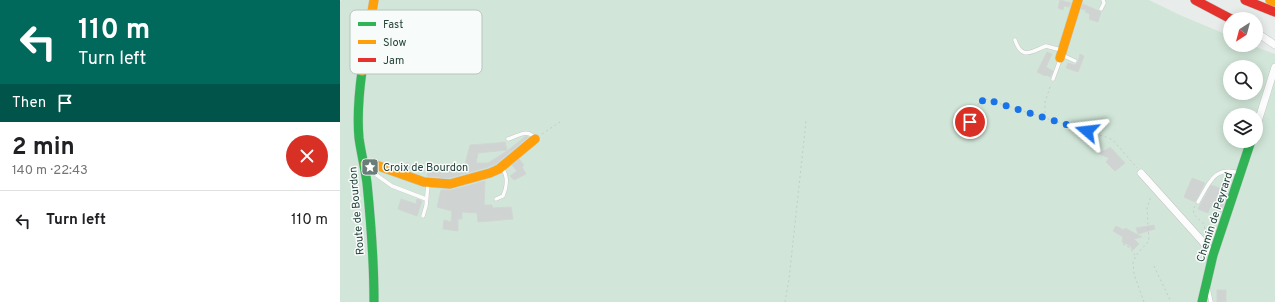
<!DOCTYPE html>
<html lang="en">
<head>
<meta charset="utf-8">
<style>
  body { margin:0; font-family:Overpass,sans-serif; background:#f2f2f2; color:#202124; height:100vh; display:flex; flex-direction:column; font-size:15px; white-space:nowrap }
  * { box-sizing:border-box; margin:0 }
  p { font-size:13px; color:#757577 }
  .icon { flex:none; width:22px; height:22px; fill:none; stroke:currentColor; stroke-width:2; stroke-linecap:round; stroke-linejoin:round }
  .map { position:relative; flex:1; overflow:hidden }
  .sheet { display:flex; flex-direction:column; background:#fff; width:340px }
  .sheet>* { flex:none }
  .guide { background:#00695c; color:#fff; overflow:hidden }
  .needle { width:26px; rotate:216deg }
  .tools { position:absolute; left:883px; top:12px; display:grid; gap:8px }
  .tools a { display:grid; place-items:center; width:40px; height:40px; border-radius:50%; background:#fff; box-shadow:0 2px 10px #0003; font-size:20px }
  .pin { position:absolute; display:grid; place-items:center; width:34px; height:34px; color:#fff; margin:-17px; border:2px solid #fff; border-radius:50%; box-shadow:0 1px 4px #0007 }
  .me { position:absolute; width:44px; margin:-22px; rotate:287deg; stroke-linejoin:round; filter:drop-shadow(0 0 3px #0008) }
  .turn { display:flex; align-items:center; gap:14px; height:84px; padding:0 12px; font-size:18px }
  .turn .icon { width:52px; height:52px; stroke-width:2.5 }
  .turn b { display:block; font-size:28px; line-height:34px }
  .then { display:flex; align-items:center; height:38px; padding:0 12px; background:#0003; gap:8px; font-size:15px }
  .round { display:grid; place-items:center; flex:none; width:42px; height:42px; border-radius:21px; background:#f2f2f2 }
  .headline { display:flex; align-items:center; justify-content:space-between; height:68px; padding:0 12px }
  h1 { font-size:24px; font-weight:700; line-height:30px }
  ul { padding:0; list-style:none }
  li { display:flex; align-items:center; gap:12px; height:60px; padding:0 12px; border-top:1px solid #e0e0e0 }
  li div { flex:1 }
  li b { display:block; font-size:15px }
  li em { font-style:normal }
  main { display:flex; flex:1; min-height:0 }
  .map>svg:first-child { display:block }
</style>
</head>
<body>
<main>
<section class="sheet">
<div class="guide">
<div class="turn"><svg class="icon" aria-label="left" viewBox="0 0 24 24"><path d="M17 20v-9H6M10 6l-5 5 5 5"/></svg><div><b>110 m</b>Turn left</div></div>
<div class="then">Then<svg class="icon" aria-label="arrive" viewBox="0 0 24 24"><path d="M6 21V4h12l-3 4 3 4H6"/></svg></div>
</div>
<div class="headline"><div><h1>2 min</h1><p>140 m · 22:43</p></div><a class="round" style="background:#d93025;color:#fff"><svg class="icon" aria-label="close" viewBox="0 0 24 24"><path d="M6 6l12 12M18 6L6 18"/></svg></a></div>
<ul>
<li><svg class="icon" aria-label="left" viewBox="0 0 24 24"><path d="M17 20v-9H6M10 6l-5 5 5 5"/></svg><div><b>Turn left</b></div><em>110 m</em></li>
</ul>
</section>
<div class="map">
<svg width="935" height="302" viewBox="0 0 935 302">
  <rect width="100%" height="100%" fill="#e8edeb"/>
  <path fill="#d1e6d8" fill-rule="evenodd" d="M2 0H809L840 15 890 36V45H911L935 54V302H0V1ZM890 67H916V93H890ZM890 115H916V141H890Z"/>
  <g fill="#cfd4d2" stroke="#d1d6d4">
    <polygon points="720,0 731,3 729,7 724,6 723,10 718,8"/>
    <polygon points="743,4 761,12 758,22 749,19 750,14 745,12 746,10 741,9"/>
    <polygon points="707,52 712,54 706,67 713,71 710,77 706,75 705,76 697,72"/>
    <polygon points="740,54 744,56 738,72 726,68 728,63 735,65 738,62"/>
    <polygon points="186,136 188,137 156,164 148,167 109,178 87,176 88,171 94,171 95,164 125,164 130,145 157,143 165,142 167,150 138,153 136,163 148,163 167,151"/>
    <polygon points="770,147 785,163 775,171 766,162 769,158 757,153 766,150"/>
    <polygon points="179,159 184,165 182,167 186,174 174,180 170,176 177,171 172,165"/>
    <polygon points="68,162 71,167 68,170 59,167"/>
    <polygon points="852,178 865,183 855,202 844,197"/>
    <polygon points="145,181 144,205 152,205 153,208 171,207 173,219 138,222 137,213 122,212 122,219 118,219 118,231 103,229 104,220 111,222 112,211 97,207 101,190 112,190"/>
    <polygon points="871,185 888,191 881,212 870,207 868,213 858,209"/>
    <polygon points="61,199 76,204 77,199 82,201 77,216 58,209"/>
    <polygon points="814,225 815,229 798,234 796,228"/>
    <polygon points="776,226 784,230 785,228 802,237 794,239 799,244 793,250 790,246 782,242 783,237 773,231"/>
    <rect x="877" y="290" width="9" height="12"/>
  </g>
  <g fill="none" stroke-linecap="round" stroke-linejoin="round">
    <defs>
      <g id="lane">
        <polyline points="761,9 764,3 763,0"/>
        <path d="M675 40C682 61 692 51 706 46L721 50"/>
        <polyline points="722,55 735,61"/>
        <polyline points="713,79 720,60"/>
        <path d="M168 139C178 136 187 128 195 138"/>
        <polyline points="28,169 52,186 86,199"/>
        <path d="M156 199 163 196C167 187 168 176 162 168"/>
        <path d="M858 202C869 184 874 165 899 173"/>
        <polyline points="83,216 86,206 88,184"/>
        <polyline points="868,288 871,302"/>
      </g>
      <g id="street">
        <polyline points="916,32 935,45"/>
        <polyline points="916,128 935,67"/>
        <polyline points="801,173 863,242 873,255"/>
      </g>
      <g id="fast">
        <path d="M22 71C19 93 17 116 19 138 21 153 25 168 27 183 31 223 34 262 34 302"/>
        <polyline points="862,302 873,255 911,141"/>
      </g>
      <g id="slow">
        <polyline points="930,0 935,2"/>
        <polyline points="720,58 738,0"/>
        <polyline points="22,71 34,0"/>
        <polyline points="25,164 33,164 84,182 110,184 150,173 159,169 195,139"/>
      </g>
      <g id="jam">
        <polyline points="855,0 891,19"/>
        <polyline points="905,0 935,12"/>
      </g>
    </defs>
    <use href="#lane" stroke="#c5cac8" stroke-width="4.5"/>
    <use href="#street" stroke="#c5cac8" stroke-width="8"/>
    <use href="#fast" stroke="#c3cbc8" stroke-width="10"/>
    <use href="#slow" stroke="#c3cbc8" stroke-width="10"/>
    <use href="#jam" stroke="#c3cbc8" stroke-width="10"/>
    <g stroke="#c3ccca" stroke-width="1" stroke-dasharray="2 3" stroke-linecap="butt">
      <polyline points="705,118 705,102 711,84"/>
      <polyline points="625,132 639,103 645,99 766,137 773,140 797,168"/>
      <polyline points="202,134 220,122"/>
      <path d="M855 206C850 214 858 218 864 224L865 233"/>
      <polyline points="783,244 790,248 795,255"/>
      <polyline points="814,266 831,302"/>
      <polyline points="445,302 449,279 466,121"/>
      <polyline points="804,302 794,274 793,262 797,254 809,241 807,208 811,196"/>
    </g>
    <use href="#lane" stroke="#fcfcfc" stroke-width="3.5"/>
    <use href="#street" stroke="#fcfcfc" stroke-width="7"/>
    <use href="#fast" stroke="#30b455" stroke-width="9"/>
    <use href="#slow" stroke="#ff9f0a" stroke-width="9"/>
    <use href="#jam" stroke="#e5322d" stroke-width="9"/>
  </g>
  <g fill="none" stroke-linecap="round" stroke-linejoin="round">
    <polyline stroke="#1a73e8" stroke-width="7" stroke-dasharray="0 12.6" points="630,122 639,103 645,99 747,131"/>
  </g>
  <defs>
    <symbol id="sight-square" viewBox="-11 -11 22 22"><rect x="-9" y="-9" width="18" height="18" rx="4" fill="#697e78" stroke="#f7fbf9"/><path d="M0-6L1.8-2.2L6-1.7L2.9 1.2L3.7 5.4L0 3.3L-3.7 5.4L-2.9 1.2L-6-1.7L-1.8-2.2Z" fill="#fff"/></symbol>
  </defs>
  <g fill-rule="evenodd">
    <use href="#sight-square" x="20" y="157" width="20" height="20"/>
  </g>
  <g text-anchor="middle" stroke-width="3" stroke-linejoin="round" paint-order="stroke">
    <g font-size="11" fill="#24423a" stroke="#f7fbf9" text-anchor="start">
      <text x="43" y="171">Croix de Bourdon</text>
    </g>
    <g font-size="11" fill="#24423a" stroke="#f7fbf9">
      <text transform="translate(16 211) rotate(-95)" y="4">Route de Bourdon</text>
      <text transform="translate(874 217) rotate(-72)" y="4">Chemin de Peyrard</text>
    </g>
  </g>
  <rect x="10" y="10" width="132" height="64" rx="6" fill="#f7fbf9" stroke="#b8c4c0" stroke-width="1"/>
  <rect x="18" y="22" width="18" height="4" fill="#30b455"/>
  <rect x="18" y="40" width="18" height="4" fill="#ff9f0a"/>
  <rect x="18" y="58" width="18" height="4" fill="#e5322d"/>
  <g font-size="11" fill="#24423a">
    <text x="43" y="28">Fast</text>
    <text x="43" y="46">Slow</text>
    <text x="43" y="64">Jam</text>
  </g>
</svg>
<div class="tools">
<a><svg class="needle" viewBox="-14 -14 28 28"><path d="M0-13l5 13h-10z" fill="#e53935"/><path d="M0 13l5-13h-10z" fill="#757577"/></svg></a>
<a><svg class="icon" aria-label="search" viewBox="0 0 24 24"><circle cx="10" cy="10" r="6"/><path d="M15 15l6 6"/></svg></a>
<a><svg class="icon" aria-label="layers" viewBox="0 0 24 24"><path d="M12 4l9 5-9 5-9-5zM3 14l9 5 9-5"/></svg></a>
</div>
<div class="pin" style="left:630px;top:122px;background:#d93025"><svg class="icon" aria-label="arrive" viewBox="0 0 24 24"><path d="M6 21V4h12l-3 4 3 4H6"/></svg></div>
<svg class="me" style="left:747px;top:131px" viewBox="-20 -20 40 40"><path d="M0-17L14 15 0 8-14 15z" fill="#1a73e8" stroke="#fff" stroke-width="4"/></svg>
</div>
</main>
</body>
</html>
